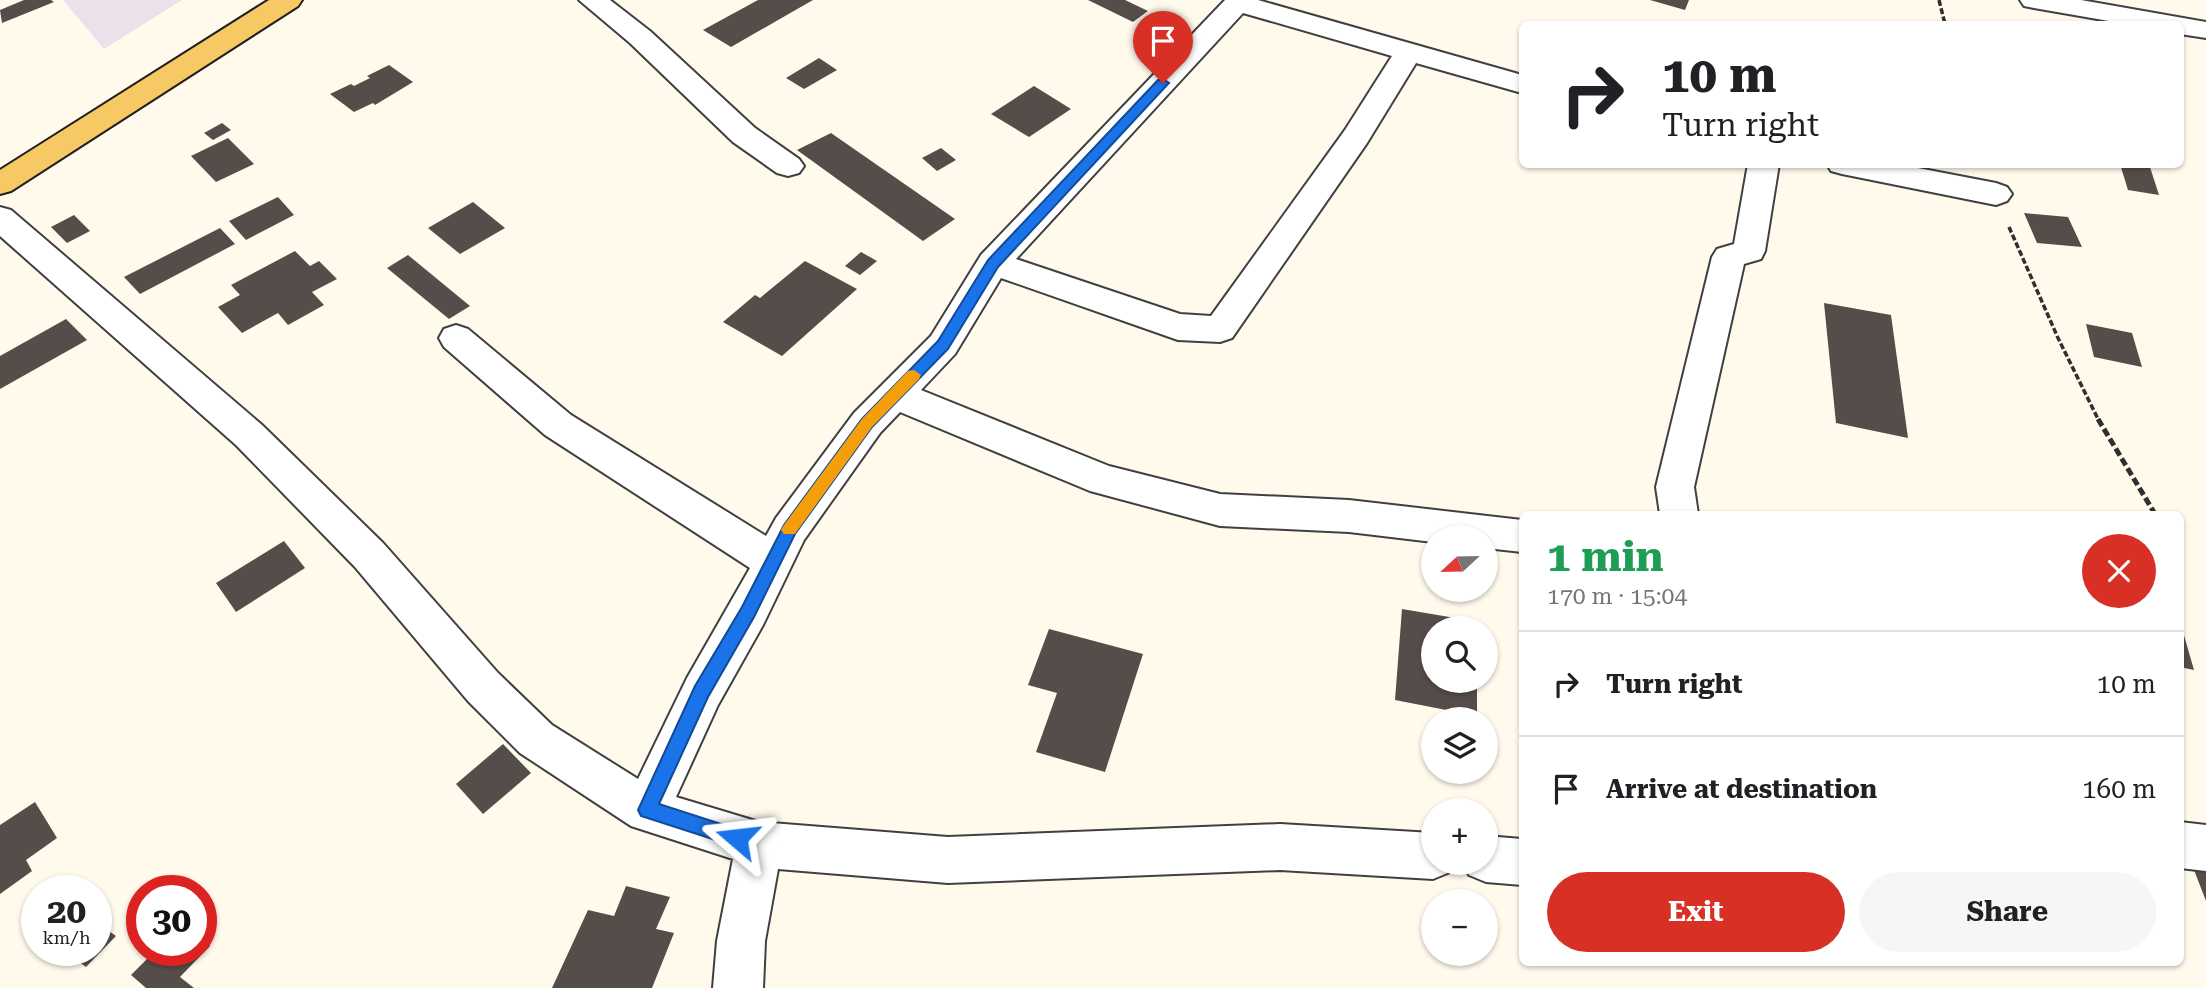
<!DOCTYPE html>
<html lang="en">
<head>
<meta charset="utf-8">
<style>
  body { margin:0; font-family:"Roboto Serif",serif; background:#f6f6f6; color:#202124; height:100vh; display:flex; flex-direction:column; font-size:26px; white-space:nowrap }
  * { box-sizing:border-box; margin:0 }
  p { font-size:23px; color:#757577 }
  .icon { flex:none; width:38px; height:38px; fill:none; stroke:currentColor; stroke-width:2; stroke-linecap:round; stroke-linejoin:round }
  .map { position:relative; flex:1; overflow:hidden }
  .details { position:absolute; left:1519px; top:511px; width:665px; height:455px; display:flex; flex-direction:column; background:#fff; border-radius:10px; box-shadow:0 2px 5px #0004 }
  .details>* { flex:none }
  .hud { position:absolute; left:1519px; top:21px; width:665px; height:147px; border-radius:10px; box-shadow:0 2px 5px #0004; background:#fff; color:#202124; overflow:hidden }
  .needle { width:46px; rotate:248deg }
  .tools { position:absolute; left:1421px; top:525px; display:grid; gap:14px }
  .tools a { display:grid; place-items:center; width:77px; height:77px; border-radius:50%; background:#fff; box-shadow:0 2px 5px #0004; font-size:35px }
  .speed { position:absolute; left:21px; top:875px; display:flex; gap:14px; font-size:35px; font-weight:700; text-align:center }
  .speed>* { display:grid; place-content:center; width:91px; height:91px; border-radius:50%; background:#fff; box-shadow:0 2px 5px #0004; line-height:1 }
  .speed small { font-size:18px; font-weight:400 }
  .speed .limit { border:10px solid #d22; background:#fff; color:#111 }
  .pin { position:absolute; display:grid; place-items:center; width:60px; height:60px; color:#fff; margin:-72px -30px; border-radius:50% 50% 50% 0; rotate:-45deg; box-shadow:0 0 7px #0007 }
  .pin .icon { rotate:45deg }
  .me { position:absolute; width:77px; margin:-38px; rotate:287deg; stroke-linejoin:round; filter:drop-shadow(0 0 5px #0008) }
  .turn { display:flex; align-items:center; gap:24px; height:147px; padding:0 28px; font-size:32px }
  .turn .icon { width:91px; height:91px; stroke-width:2.5 }
  .turn b { display:block; font-size:49px; line-height:60px }
  .round { display:grid; place-items:center; flex:none; width:74px; height:74px; border-radius:37px; background:#f6f6f6 }
  .summary { display:flex; align-items:center; justify-content:space-between; height:119px; padding:0 28px }
  h1 { font-size:42px; font-weight:700; line-height:52px; color:#1e9e55 }
  .cta { display:flex; gap:14px; margin-top:auto; padding:14px 28px }
  .cta a { flex:1; height:80px; border-radius:42px; background:#d93025; color:#fff; font-size:28px; font-weight:700; line-height:80px; text-align:center }
  .cta a+a { background:#f6f6f6; color:#202124 }
  ul { padding:0; list-style:none }
  li { display:flex; align-items:center; gap:21px; height:105px; padding:0 28px; border-top:2px solid #e0e0e0 }
  li div { flex:1 }
  li b { display:block; font-size:26px }
  li em { font-style:normal }
  .map>svg:first-child { display:block }
</style>
</head>
<body>
<div class="map">
<svg width="2206" height="988" viewBox="0 0 2206 988">
  <rect width="100%" height="100%" fill="#fffaec"/>
  <polygon fill="#eae1eb" points="63,0 182,0 104,49"/>
  <g fill="#554d49">
    <polygon points="24,0 51,0 54,2 2,23 0,10"/>
    <polygon points="758,0 813,0 731,47 703,30"/>
    <polygon points="1088,0 1125,0 1148,11 1133,22"/>
    <polygon points="1650,0 1689,0 1685,10"/>
    <polygon points="819,58 837,70 804,89 786,78"/>
    <polygon points="389,65 413,82 375,105 373,103 354,112 330,94 351,84 354,86 370,78 367,76"/>
    <polygon points="1034,86 1071,109 1029,137 991,114"/>
    <polygon points="222,123 231,130 213,140 204,133"/>
    <polygon points="831,133 955,219 923,241 797,150"/>
    <polygon points="228,138 254,164 216,182 191,156"/>
    <polygon points="941,148 956,160 937,171 922,158"/>
    <polygon points="2120,164 2149,164 2159,195 2128,190"/>
    <polygon points="278,197 294,215 246,240 229,221"/>
    <polygon points="473,202 505,228 460,254 428,228"/>
    <polygon points="2024,213 2068,217 2082,247 2037,243"/>
    <polygon points="74,215 90,231 67,243 51,227"/>
    <polygon points="220,228 235,244 140,294 124,277"/>
    <polygon points="295,251 310,266 319,261 337,279 312,292 324,305 288,325 278,313 242,333 218,307 240,295 231,285"/>
    <polygon points="861,252 877,261 860,275 845,266"/>
    <polygon points="408,255 470,306 449,319 387,268"/>
    <polygon points="805,261 857,289 782,356 723,322 755,295 760,298"/>
    <polygon points="1824,303 1891,315 1908,438 1836,423"/>
    <polygon points="66,319 87,340 0,389 0,356"/>
    <polygon points="2086,324 2132,333 2142,367 2094,357"/>
    <polygon points="284,541 305,568 236,612 216,583"/>
    <polygon points="1402,609 1479,622 1479,628 1433,628 1433,681 1477,681 1477,716 1395,700"/>
    <polygon points="2180,625 2181,625 2194,670 2180,667"/>
    <polygon points="1049,629 1143,654 1105,772 1036,752 1057,693 1028,685"/>
    <polygon points="503,744 531,773 483,814 456,784"/>
    <polygon points="35,802 57,838 26,860 32,871 0,894 0,825"/>
    <polygon points="2194,870 2206,872 2206,901"/>
    <polygon points="626,886 670,897 656,929 674,933 652,988 552,988 588,910 614,916"/>
    <polygon points="96,922 116,936 86,967 66,952 96,950"/>
    <polygon points="201,939 210,946 180,977 194,988 146,988 131,975 156,950 201,950"/>
  </g>
  <g fill="none" stroke-linecap="round" stroke-linejoin="round">
    <defs>
      <g id="minor">
        <polygon points="579,0 610,0 650,31 755,128 799,159 804,166 799,173 788,176 777,173 733,142 630,43"/>
        <path d="M1225 0H1258L1522 75V93L1416 63 1367 143 1232 338 1220 342 1178 340 1001 278 955 354 921 390 1109 466 1220 494 1349 500 1522 520V552L1486 548V537H1433V542L1349 532 1220 526 1090 491 900 412 880 433 804 540 763 625 718 705 676 797 759 822 948 837 1280 824 1433 833V863H1454L1450 872 1433 879 1280 870 948 883 778 869 765 941 763 988H713L717 941 733 859 631 826 520 753 468 701 355 567 236 445 0 236V207L11 210 262 425 383 543 498 673 552 725 638 779 687 678 750 568 545 435 444 347 439 338 444 329 456 325 468 329 571 415 766 536 776 518 854 413 931 336 981 255ZM1243 13 1392 56 1345 130 1211 316 1180 314 1016 259Z"/>
        <polygon points="2020,0 2081,0 2206,22 2206,38 2180,34 2180,24 2126,24 2034,8 2024,6"/>
        <polygon points="1748,164 1779,164 1765,251 1761,259 1744,264 1694,487 1698,514 1660,514 1656,487 1712,257 1717,249 1734,244"/>
        <polygon points="1827,164 1897,164 1996,183 2007,187 2012,194 2007,201 1996,205 1842,174 1831,171"/>
        <polygon points="2180,822 2206,825 2206,871 2180,868"/>
        <polygon points="1486,836 1522,839 1522,885 1486,882 1469,875 1464,863 1486,863"/>
      </g>
      <polygon id="major" points="269,0 302,0 298,6 11,191 0,194 0,170"/>
    </defs>
    <use href="#minor" stroke="#404040" stroke-width="4"/>
    <use href="#major" stroke="#1e1e1e" stroke-width="4"/>
    <g stroke="#2f2f2f" stroke-width="3.5" stroke-dasharray="6 2.5" stroke-linecap="butt">
      <polyline points="1939,0 1945,24"/>
      <polyline points="2009,227 2058,338 2099,421"/>
    </g>
    <g stroke="#2f2f2f" stroke-width="5" stroke-dasharray="8 3.5" stroke-linecap="butt">
      <polyline points="2098,419 2155,514"/>
      <polyline points="2180,597 2180,606"/>
    </g>
    <use href="#minor" fill="#fff" fill-rule="evenodd"/>
    <use href="#major" fill="#f7c964" fill-rule="evenodd"/>
  </g>
  <polygon fill="#1a73e8" stroke="#114b97" stroke-width="2" points="1163,79 1169,83 1167,85 998,267 948,349 872,427 795,534 754,617 708,697 659,804 743,831 746,838 743,844 737,847 641,816 638,810 695,686 742,607 784,525 862,419 938,341 988,260 1158,80"/>
  <polygon fill="#f59e0b" points="914,370 921,375 919,379 872,427 795,534 784,534 781,530 784,525 862,419 908,371"/>
</svg>
<div class="tools">
<a><svg class="needle" viewBox="-14 -14 28 28"><path d="M0-13l5 13h-10z" fill="#e53935"/><path d="M0 13l5-13h-10z" fill="#757577"/></svg></a>
<a><svg class="icon" aria-label="search" viewBox="0 0 24 24"><circle cx="10" cy="10" r="6"/><path d="M15 15l6 6"/></svg></a>
<a><svg class="icon" aria-label="layers" viewBox="0 0 24 24"><path d="M12 4l9 5-9 5-9-5zM3 14l9 5 9-5"/></svg></a>
<a>+</a>
<a>−</a>
</div>
<div class="speed"><div>20<small>km/h</small></div><div class="limit">30</div></div>
<div class="pin" style="left:1163px;top:83px;background:#d93025"><svg class="icon" aria-label="arrive" viewBox="0 0 24 24"><path d="M6 21V4h12l-3 4 3 4H6"/></svg></div>
<svg class="me" style="left:737px;top:838px" viewBox="-20 -20 40 40"><path d="M0-17L14 15 0 8-14 15z" fill="#1a73e8" stroke="#fff" stroke-width="4"/></svg>
<div class="hud">
<div class="turn"><svg class="icon" aria-label="right" viewBox="0 0 24 24"><path d="M7 20v-9h11M14 6l5 5-5 5"/></svg><div><b>10 m</b>Turn right</div></div>
</div>
<section class="details">
<div class="summary"><div><h1>1 min</h1><p>170 m · 15:04</p></div><a class="round" style="background:#d93025;color:#fff"><svg class="icon" aria-label="close" viewBox="0 0 24 24"><path d="M6 6l12 12M18 6L6 18"/></svg></a></div>
<ul>
<li><svg class="icon" aria-label="right" viewBox="0 0 24 24"><path d="M7 20v-9h11M14 6l5 5-5 5"/></svg><div><b>Turn right</b></div><em>10 m</em></li>
<li><svg class="icon" aria-label="arrive" viewBox="0 0 24 24"><path d="M6 21V4h12l-3 4 3 4H6"/></svg><div><b>Arrive at destination</b></div><em>160 m</em></li>
</ul>
<div class="cta"><a>Exit</a><a>Share</a></div>
</section>
</div>
</body>
</html>
